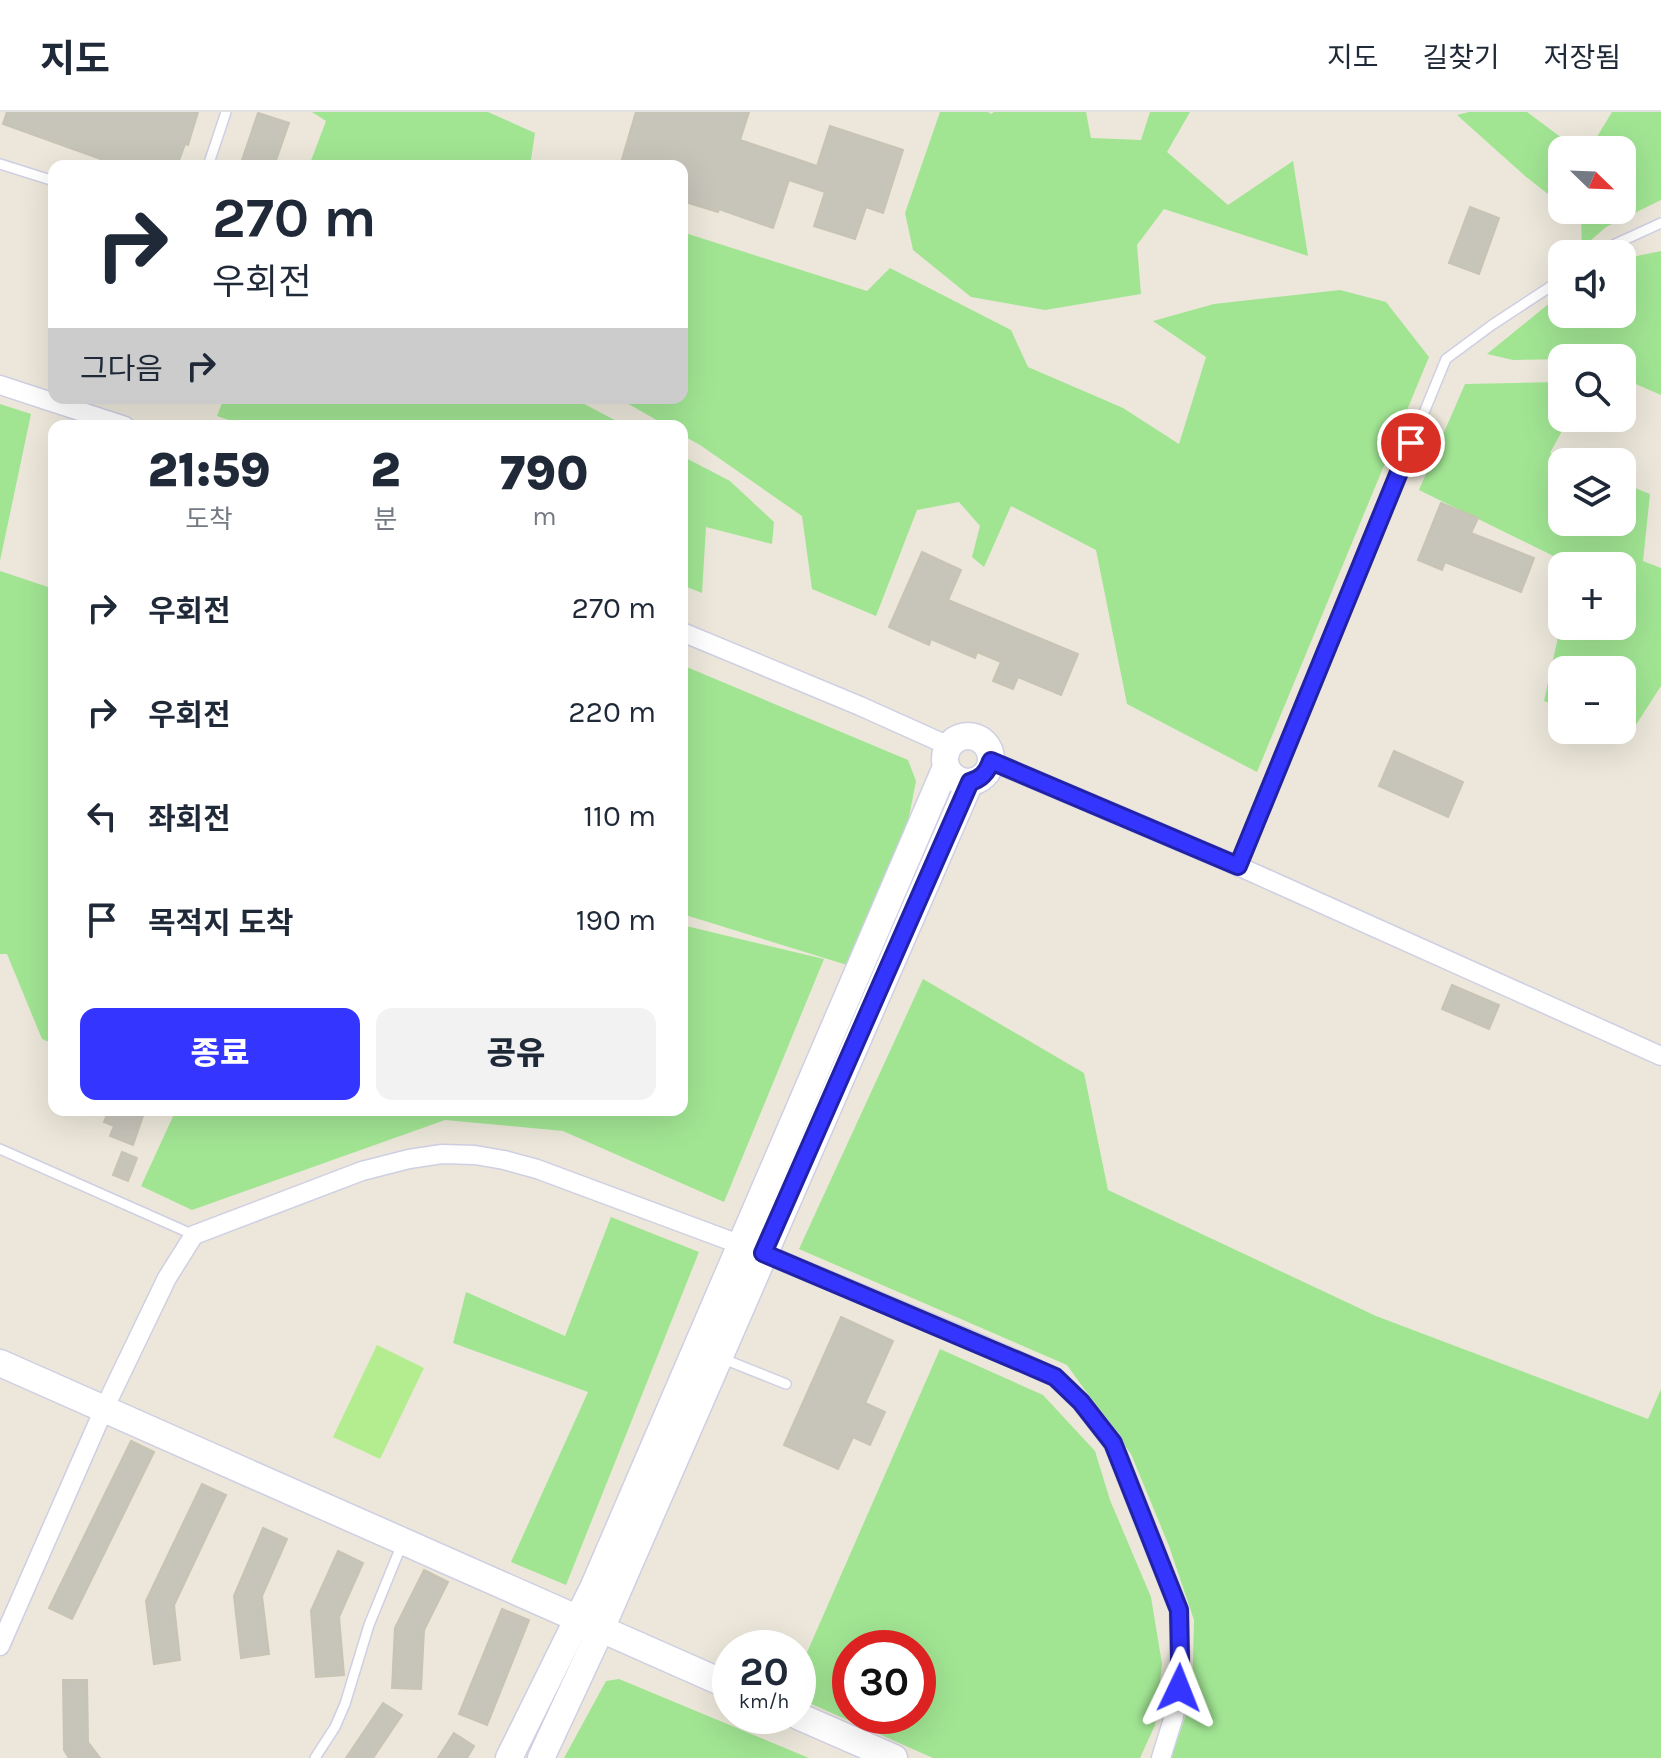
<!DOCTYPE html>
<html lang="ko">
<head>
<meta charset="utf-8">
<style>
  body { margin:0; font-family:Karla,"Noto Sans KR",sans-serif; background:#f2f2f3; color:#1f2937; height:100vh; display:flex; flex-direction:column; font-size:30px; white-space:nowrap }
  * { box-sizing:border-box; margin:0 }
  p { font-size:26px; color:#747a83 }
  .icon { flex:none; width:44px; height:44px; fill:none; stroke:currentColor; stroke-width:2; stroke-linecap:round; stroke-linejoin:round }
  .map { position:relative; flex:1; overflow:hidden }
  .sheet { position:absolute; left:48px; top:308px; width:640px; height:696px; display:flex; flex-direction:column; background:#fff; border-radius:16px; box-shadow:0 8px 32px #0002 }
  .sheet>* { flex:none }
  .guide { position:absolute; left:48px; top:48px; width:640px; height:244px; border-radius:16px; box-shadow:0 8px 32px #0002; background:#fff; color:#1f2937; overflow:hidden }
  .needle { width:52px; rotate:113deg }
  .tools { position:absolute; left:1548px; top:24px; display:grid; gap:16px }
  .tools a { display:grid; place-items:center; width:88px; height:88px; border-radius:16px; background:#fff; box-shadow:0 8px 32px #0002; font-size:40px }
  .speed { position:absolute; left:712px; top:1518px; display:flex; gap:16px; font-size:40px; font-weight:700; text-align:center }
  .speed>* { display:grid; place-content:center; width:104px; height:104px; border-radius:50%; background:#fff; box-shadow:0 8px 32px #0002; line-height:1 }
  .speed small { font-size:20px; font-weight:400 }
  .speed .limit { border:12px solid #d22; background:#fff; color:#111 }
  .pin { position:absolute; display:grid; place-items:center; width:68px; height:68px; color:#fff; margin:-34px; border:4px solid #fff; border-radius:50%; box-shadow:0 2px 8px #0007 }
  .me { position:absolute; width:88px; margin:-44px; rotate:2deg; stroke-linejoin:round; filter:drop-shadow(0 0 6px #0008) }
  .turn { display:flex; align-items:center; gap:28px; height:168px; padding:0 32px; font-size:36px }
  .turn .icon { width:104px; height:104px; stroke-width:2.5 }
  .turn b { display:block; font-size:56px; line-height:68px }
  .then { display:flex; align-items:center; height:76px; padding:0 32px; background:#0003; gap:16px; font-size:30px }
  .eta { display:flex; justify-content:space-evenly; align-items:center; height:136px; text-align:center }
  .eta b { font-size:48px; font-weight:800; line-height:56px }
  .cta { display:flex; gap:16px; margin-top:auto; padding:16px 32px }
  .cta a { flex:1; height:92px; border-radius:16px; background:#3435ff; color:#fff; font-size:32px; font-weight:800; line-height:92px; text-align:center }
  .cta a+a { background:#f2f2f3; color:#1f2937 }
  ul { padding:0; list-style:none }
  li { display:flex; align-items:center; gap:24px; height:104px; padding:0 32px }
  li div { flex:1 }
  li b { display:block; font-size:30px }
  li em { font-style:normal }
  header { display:flex; align-items:center; gap:48px; box-sizing:border-box; height:112px; padding:0 40px; background:#fff; border-bottom:2px solid #e0e1e3 }
  header strong { font-size:38px }
  nav { display:flex; gap:44px; margin-inline-start:auto; font-size:28px }
  .map>svg:first-child { display:block }
</style>
</head>
<body>
<header>
<strong>지도</strong>
<nav><a>지도</a><a>길찾기</a><a>저장됨</a></nav>
</header>
<div class="map">
<svg width="1661" height="1646" viewBox="0 0 1661 1646">
  <rect width="100%" height="100%" fill="#ece7da"/>
  <g fill="#a1e593" fill-rule="evenodd">
    <polygon points="312,0 488,0 535,21 530,54 309,54 326,9"/>
    <polygon points="940,0 988,0 991,2 994,0 1086,0 1091,26 1141,28 1150,0 1190,0 1167,40 1228,93 1293,49 1308,144 1164,97 1137,133 1141,182 1045,198 971,185 913,138 905,101"/>
    <polygon points="1469,0 1527,0 1578,38 1562,38 1562,93 1525,64 1457,3"/>
    <polygon points="1612,0 1661,0 1661,88 1606,115 1582,136 1581,107 1569,98 1622,98 1622,38 1589,38"/>
    <polygon points="682,120 867,179 890,156 1011,218 1028,255 1123,296 1179,332 1206,245 1153,209 1214,192 1340,178 1386,190 1429,245 1257,660 1127,592 1096,438 1011,394 984,455 972,445 980,414 959,390 917,398 876,504 812,477 802,404 700,333 682,323 682,314 667,314 618,286 682,286"/>
    <polygon points="1661,139 1661,283 1622,266 1622,246 1513,248 1487,242 1562,181 1562,202 1622,202 1622,147"/>
    <polygon points="1556,270 1562,273 1562,306 1569,306 1550,341 1571,350 1562,350 1562,410 1622,410 1622,371 1650,382 1643,449 1661,456 1661,574 1630,622 1619,618 1622,618 1622,558 1562,558 1562,596 1544,589 1562,507 1562,514 1622,514 1622,454 1574,454 1419,378 1465,272"/>
    <polygon points="224,286 573,286 626,314 246,314 217,304"/>
    <polygon points="0,292 31,302 0,449"/>
    <polygon points="682,344 730,369 774,410 772,432 706,415 702,481 682,473"/>
    <polygon points="0,459 54,477 54,932 42,927 7,842 0,842"/>
    <polygon points="682,553 908,648 916,669 906,720 847,853 682,802"/>
    <polygon points="682,813 824,847 724,1090 563,1019 445,1008 192,1098 141,1074 176,998 682,998"/>
    <polygon points="923,867 1084,961 1108,1078 1376,1204 1648,1307 1661,1277 1661,1646 1171,1646 1192,1585 1194,1508 1169,1434 1131,1342 1067,1253 799,1137"/>
    <polygon points="611,1105 699,1140 566,1473 511,1450 588,1280 453,1231 466,1180 565,1224"/>
    <path d="M940 1237 1043 1283 1095 1339 1110 1388 1151 1485 1162 1552 1155 1613 1140 1646H933L798 1586V1561ZM850 1536H918V1604H850Z"/>
    <polygon points="619,1567 809,1646 564,1646 606,1569"/>
  </g>
  <polygon fill="#b4ed8f" points="377,1233 424,1256 380,1347 333,1325"/>
  <g fill="#c7c4ba" stroke="#c7c4b4" stroke-width="2">
    <polygon points="7,0 198,0 188,33 185,32 177,54 120,54 3,12"/>
    <polygon points="636,0 749,0 740,28 817,54 830,14 903,38 883,101 866,95 855,127 814,114 825,80 789,68 773,116 719,97 718,100 682,89 682,54 620,54"/>
    <polygon points="258,1 289,11 274,54 240,54"/>
    <polygon points="1470,95 1499,106 1479,162 1449,151"/>
    <polygon points="1441,391 1478,406 1471,421 1534,446 1521,480 1445,450 1442,458 1418,448"/>
    <polygon points="922,440 961,458 948,488 1078,542 1061,583 1018,565 1013,577 993,569 1001,550 977,540 975,546 931,527 929,533 889,515"/>
    <polygon points="1394,639 1463,670 1448,705 1379,674"/>
    <polygon points="1452,873 1499,893 1489,917 1442,897"/>
    <polygon points="109,998 145,998 133,1033 110,1024 114,1014 104,1010"/>
    <polygon points="122,1040 137,1046 128,1069 113,1063"/>
    <polygon points="841,1205 893,1229 865,1291 885,1300 870,1333 853,1325 838,1357 784,1333"/>
    <polygon points="131,1329 154,1340 72,1507 49,1496"/>
    <polygon points="202,1372 226,1383 174,1493 180,1548 154,1552 146,1489"/>
    <polygon points="263,1416 287,1427 262,1484 269,1542 241,1546 234,1484"/>
    <polygon points="338,1439 363,1451 339,1505 344,1563 316,1565 311,1499"/>
    <polygon points="424,1458 448,1470 424,1518 421,1577 392,1576 395,1516"/>
    <polygon points="502,1497 529,1508 487,1613 459,1602"/>
    <polygon points="63,1568 87,1568 88,1630 100,1646 69,1646 64,1638"/>
    <polygon points="383,1591 402,1603 373,1646 346,1646"/>
    <polygon points="454,1621 474,1634 467,1646 438,1646"/>
  </g>
  <g fill="none" stroke-linecap="round" stroke-linejoin="round">
    <defs>
      <g id="lane">
        <polyline points="0,52 54,69"/>
        <polyline points="208,54 226,0"/>
        <polyline points="1600,142 1613,133 1661,111"/>
        <polyline points="1238,754 1446,247 1492,213 1562,167"/>
        <polyline points="0,1037 194,1123"/>
        <polyline points="721,1246 786,1272"/>
        <polyline points="315,1646 335,1615 345,1592 369,1513 402,1432"/>
      </g>
      <g id="street">
        <polyline points="0,273 125,314"/>
        <polyline points="682,520 860,594 949,634"/>
        <polyline points="991,649 1238,754 1661,944"/>
        <polyline points="0,1534 104,1297 167,1166 194,1123 362,1059 409,1047 442,1042 475,1043 504,1048 537,1057 763,1141 978,1231 1055,1265 1081,1290 1113,1331 1179,1498 1180,1546 1179,1576 1174,1604 1161,1646"/>
      </g>
      <g id="secondary">
        <circle cx="968" cy="647" r="23"/>
        <polyline points="0,1251 730,1574"/>
        <polyline points="798,1604 894,1646"/>
        <polyline points="509,1646 594,1474 946,655"/>
        <polyline points="541,1646 601,1517 970,670"/>
      </g>
    </defs>
    <use href="#lane" stroke="#cfcfe3" stroke-width="12"/>
    <use href="#street" stroke="#cfcfe3" stroke-width="21"/>
    <use href="#secondary" stroke="#cfcfe3" stroke-width="29"/>
    <use href="#lane" stroke="#fff" stroke-width="9"/>
    <use href="#street" stroke="#fff" stroke-width="18"/>
    <use href="#secondary" stroke="#fff" stroke-width="26"/>
  </g>
  <g fill="none" stroke-linecap="round" stroke-linejoin="round">
    <defs>
      <path id="route" d="M1179 1576 1180 1546 1179 1498 1113 1331 1081 1290 1055 1265 1032 1255 763 1141 970 670C981 667 987 661 991 649L1238 754 1411 331"/>
    </defs>
    <use href="#route" stroke="#2222a6" stroke-width="20"/>
    <use href="#route" stroke="#3435ff" stroke-width="14"/>
  </g>
</svg>
<div class="tools">
<a><svg class="needle" viewBox="-14 -14 28 28"><path d="M0-13l5 13h-10z" fill="#e53935"/><path d="M0 13l5-13h-10z" fill="#747a83"/></svg></a>
<a><svg class="icon" aria-label="sound" viewBox="0 0 24 24"><path d="M4 9h4l5-4v14l-5-4H4zM17 9q2 3 0 6"/></svg></a>
<a><svg class="icon" aria-label="search" viewBox="0 0 24 24"><circle cx="10" cy="10" r="6"/><path d="M15 15l6 6"/></svg></a>
<a><svg class="icon" aria-label="layers" viewBox="0 0 24 24"><path d="M12 4l9 5-9 5-9-5zM3 14l9 5 9-5"/></svg></a>
<a>+</a>
<a>−</a>
</div>
<div class="speed"><div>20<small>km/h</small></div><div class="limit">30</div></div>
<div class="pin" style="left:1411px;top:331px;background:#d93025"><svg class="icon" aria-label="arrive" viewBox="0 0 24 24"><path d="M6 21V4h12l-3 4 3 4H6"/></svg></div>
<svg class="me" style="left:1179px;top:1576px" viewBox="-20 -20 40 40"><path d="M0-17L14 15 0 8-14 15z" fill="#3435ff" stroke="#fff" stroke-width="4"/></svg>
<div class="guide">
<div class="turn"><svg class="icon" aria-label="right" viewBox="0 0 24 24"><path d="M7 20v-9h11M14 6l5 5-5 5"/></svg><div><b>270 m</b>우회전</div></div>
<div class="then">그다음<svg class="icon" aria-label="right" viewBox="0 0 24 24"><path d="M7 20v-9h11M14 6l5 5-5 5"/></svg></div>
</div>
<section class="sheet">
<div class="eta">
<div><b>21:59</b><p>도착</p></div>
<div><b>2</b><p>분</p></div>
<div><b>790</b><p>m</p></div>
</div>
<ul>
<li><svg class="icon" aria-label="right" viewBox="0 0 24 24"><path d="M7 20v-9h11M14 6l5 5-5 5"/></svg><div><b>우회전</b></div><em>270 m</em></li>
<li><svg class="icon" aria-label="right" viewBox="0 0 24 24"><path d="M7 20v-9h11M14 6l5 5-5 5"/></svg><div><b>우회전</b></div><em>220 m</em></li>
<li><svg class="icon" aria-label="left" viewBox="0 0 24 24"><path d="M17 20v-9H6M10 6l-5 5 5 5"/></svg><div><b>좌회전</b></div><em>110 m</em></li>
<li><svg class="icon" aria-label="arrive" viewBox="0 0 24 24"><path d="M6 21V4h12l-3 4 3 4H6"/></svg><div><b>목적지 도착</b></div><em>190 m</em></li>
</ul>
<div class="cta"><a>종료</a><a>공유</a></div>
</section>
</div>
</body>
</html>
